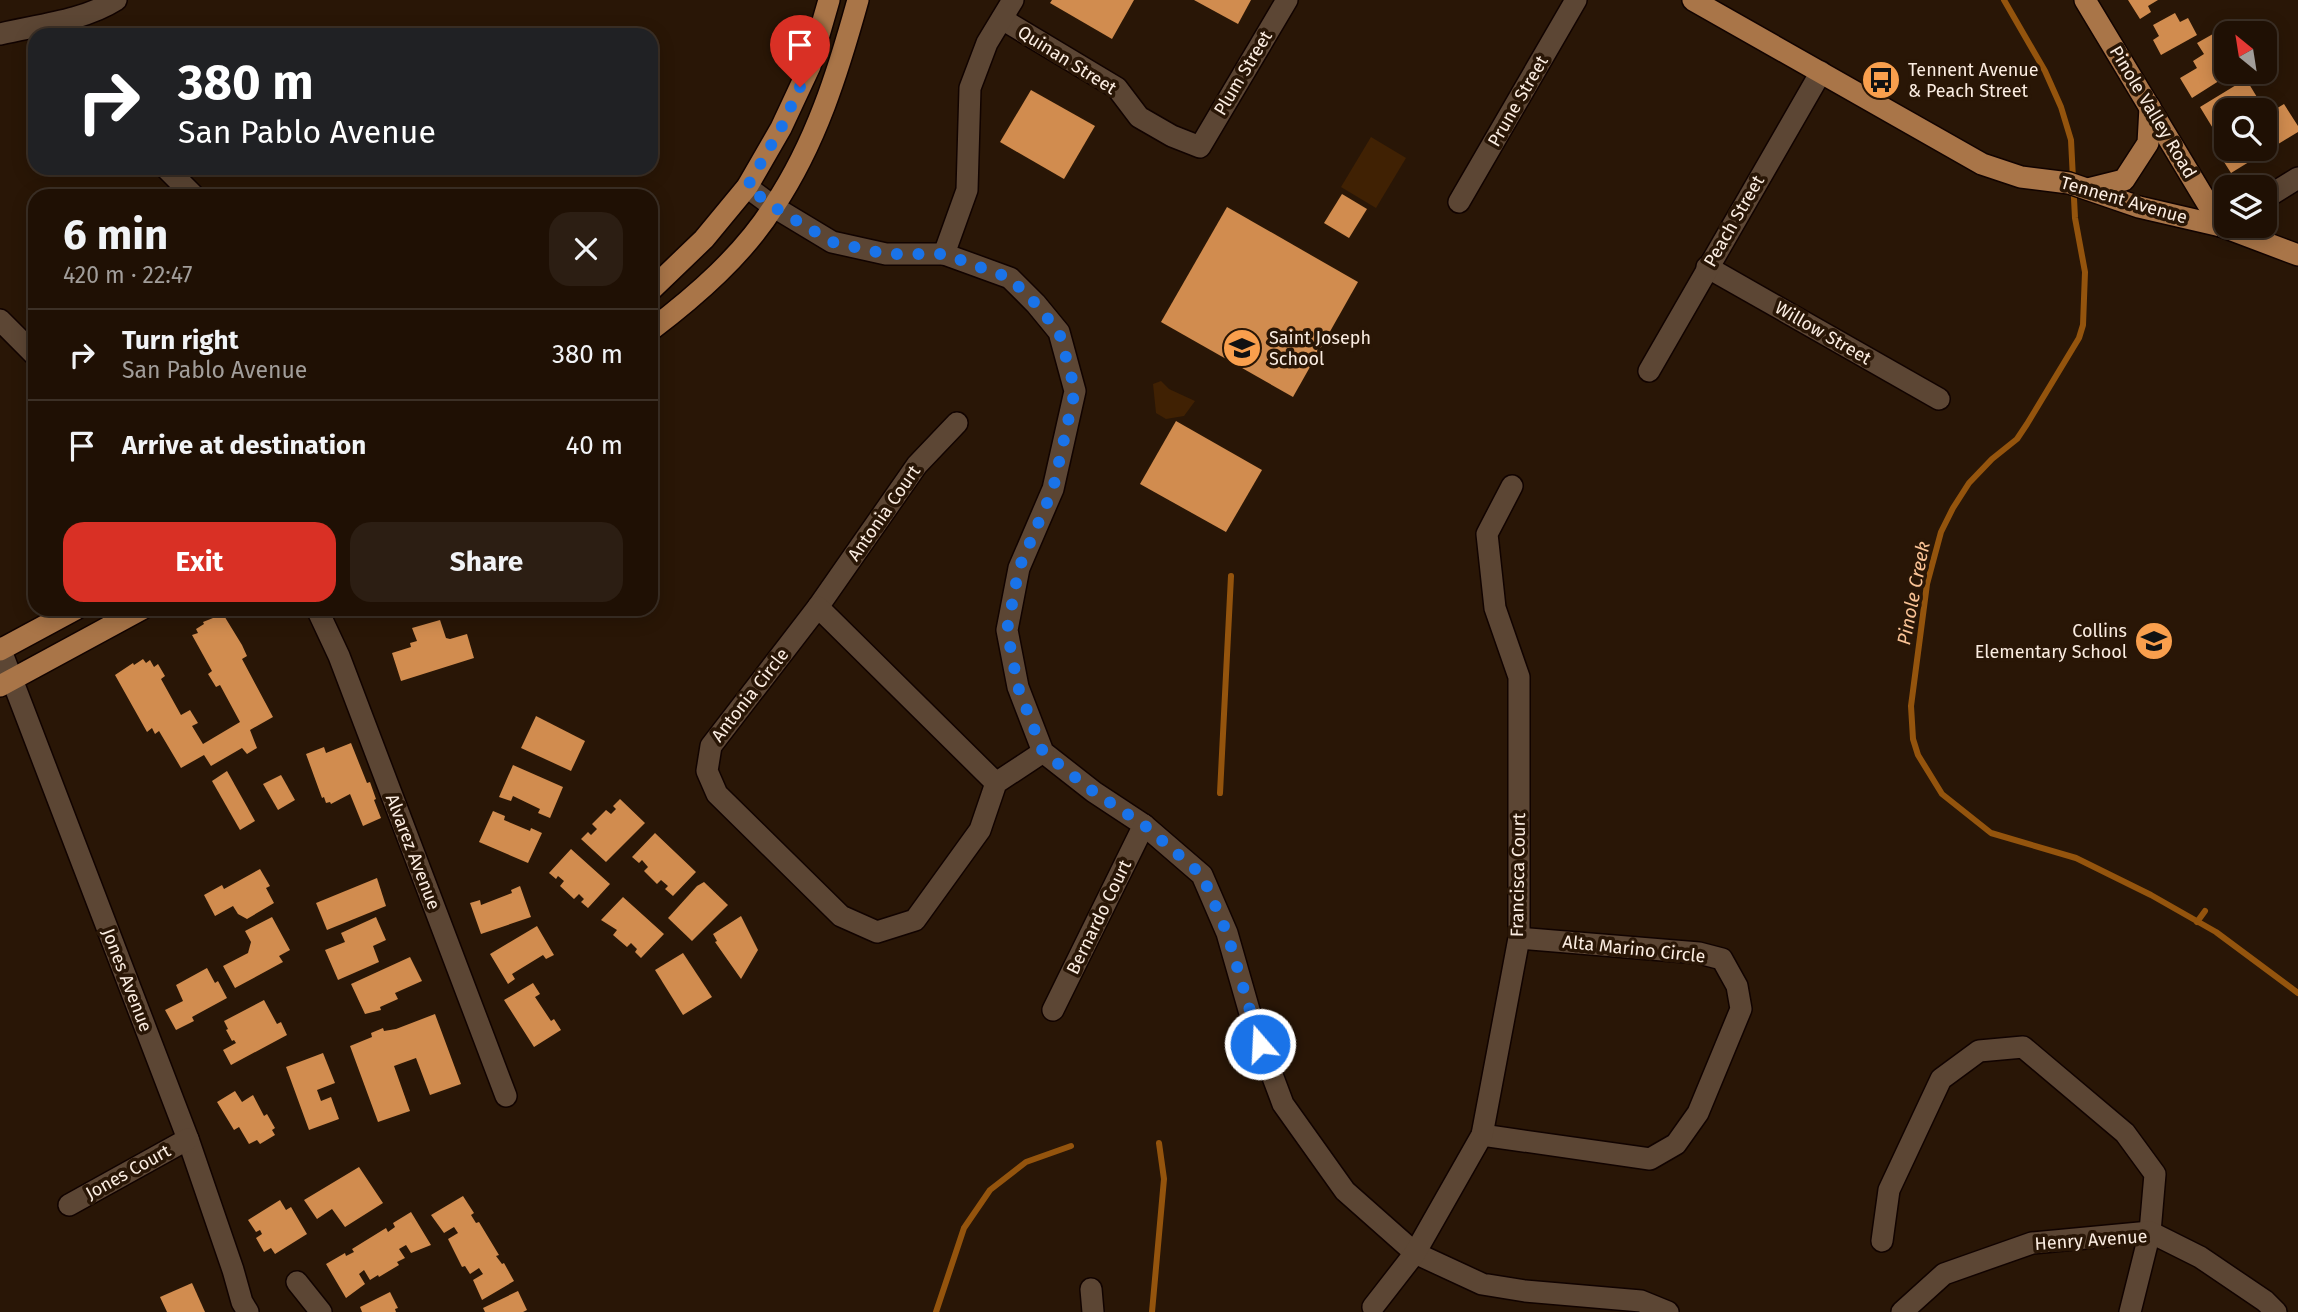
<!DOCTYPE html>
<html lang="en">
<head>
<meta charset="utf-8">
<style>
  body { margin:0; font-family:"Fira Sans",sans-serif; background:#2c1e13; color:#f1f3f6; height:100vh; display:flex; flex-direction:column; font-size:26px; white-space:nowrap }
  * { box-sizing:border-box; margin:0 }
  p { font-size:23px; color:#a19d9a }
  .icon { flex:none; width:38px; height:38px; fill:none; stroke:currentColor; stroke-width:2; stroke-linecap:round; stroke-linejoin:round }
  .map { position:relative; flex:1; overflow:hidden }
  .sheet { position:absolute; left:28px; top:189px; width:630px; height:427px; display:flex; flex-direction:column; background:#1f1004; border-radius:21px; box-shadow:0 4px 18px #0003,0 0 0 2px #3c3026 }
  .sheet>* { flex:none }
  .guide { position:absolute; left:28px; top:28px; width:630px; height:147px; border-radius:21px; box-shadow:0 4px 18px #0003,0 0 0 2px #3c3026; background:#202124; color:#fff; overflow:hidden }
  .needle { width:46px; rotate:330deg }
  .buttons { position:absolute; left:2214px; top:21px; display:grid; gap:14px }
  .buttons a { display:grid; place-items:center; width:63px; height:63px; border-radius:14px; background:#1f1004; box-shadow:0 4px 18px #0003,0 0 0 2px #3c3026; font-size:35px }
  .pin { position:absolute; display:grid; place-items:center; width:60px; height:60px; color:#fff; margin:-72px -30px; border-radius:50% 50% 50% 0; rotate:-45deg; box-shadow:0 0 7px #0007 }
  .pin .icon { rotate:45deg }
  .me { position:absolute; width:77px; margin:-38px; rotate:341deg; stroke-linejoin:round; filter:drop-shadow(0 0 5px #0008) }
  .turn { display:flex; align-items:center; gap:24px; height:147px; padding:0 35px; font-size:32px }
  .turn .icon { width:91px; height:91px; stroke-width:2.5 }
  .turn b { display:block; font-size:49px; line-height:60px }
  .round { display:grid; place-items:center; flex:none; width:74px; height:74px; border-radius:21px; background:#2c1e13 }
  .head { display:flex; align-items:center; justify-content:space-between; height:119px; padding:0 35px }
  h1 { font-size:42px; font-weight:700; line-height:52px }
  .cta { display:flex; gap:14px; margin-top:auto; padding:14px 35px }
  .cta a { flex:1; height:80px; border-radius:21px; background:#d93025; color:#fff; font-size:28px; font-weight:700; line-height:80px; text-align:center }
  .cta a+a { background:#2c1e13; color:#f1f3f6 }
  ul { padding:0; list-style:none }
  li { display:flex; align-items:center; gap:21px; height:91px; padding:0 35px; border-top:2px solid #3c3026 }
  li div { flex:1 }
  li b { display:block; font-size:26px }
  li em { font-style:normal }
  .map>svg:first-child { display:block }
</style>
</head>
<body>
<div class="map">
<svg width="2298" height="1312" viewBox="0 0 2298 1312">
  <rect width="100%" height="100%" fill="#291606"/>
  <g fill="#402103">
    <polygon points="1371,137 1406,158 1376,208 1341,187"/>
    <polygon points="1161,381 1169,389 1195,401 1184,416 1166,419 1156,413 1153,384"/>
  </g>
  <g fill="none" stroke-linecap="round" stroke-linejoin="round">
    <g stroke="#94540d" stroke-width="6">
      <polyline points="2004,0 2045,71 2061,107 2071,140 2075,218 2085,272 2083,325 2079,338 2027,424 2017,439 1992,459 1969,483 1953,508 1941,532 1927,584 1911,706 1913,739 1918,755 1942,794 1991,833 2076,858 2151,895 2216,932 2298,993"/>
      <polyline points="1220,793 1231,576"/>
      <polyline points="2197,922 2205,911"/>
      <polyline points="936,1312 964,1228 990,1190 1026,1162 1071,1146"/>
      <polyline points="1152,1312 1164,1179 1159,1143"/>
    </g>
  </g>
  <g fill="#d18c4f">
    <polygon points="1052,0 1134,0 1112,39 1050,3"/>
    <polygon points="1194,0 1251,0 1238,24"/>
    <polygon points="2128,0 2158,0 2148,6 2151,12 2140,19"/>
    <polygon points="2175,13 2180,22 2188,18 2197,35 2161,55 2153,40 2159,36 2153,25"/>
    <polygon points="2220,30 2226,40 2226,56 2224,58 2226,72 2233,72 2192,98 2180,78 2197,68 2193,61 2204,54 2197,43"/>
    <polygon points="2246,79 2263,107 2257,110 2226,110 2226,129 2217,135 2200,107"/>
    <polygon points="1031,90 1095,126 1064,179 1000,142"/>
    <polygon points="2284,104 2298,126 2298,132 2231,173 2214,146 2226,139 2226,149 2264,149 2264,116"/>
    <polygon points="1342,194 1367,209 1349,238 1324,223"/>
    <polygon points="1227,207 1358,282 1293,397 1161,322"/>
    <polygon points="1176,421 1262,470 1226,532 1140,484"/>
    <polygon points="223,614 242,645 247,656 242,659 273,717 250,730 257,748 247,754 242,748 211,766 204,755 181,768 159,731 155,734 152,728 147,732 115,675 133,663 134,665 143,659 146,663 150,660 154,667 158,664 165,676 161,679 181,715 190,710 198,723 192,726 203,744 240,722 220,685 216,687 208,674 212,671 192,635 198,633 196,629 204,624 203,622"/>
    <polygon points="440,620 446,638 450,639 467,634 474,658 401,681 392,653 411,647 410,643 417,641 412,628"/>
    <polygon points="536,716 585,741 571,771 521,748"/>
    <polygon points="351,743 367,783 370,782 376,799 374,800 381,818 363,826 350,794 331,804 330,802 326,803 324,797 322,798 306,754 324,747 326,753"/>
    <polygon points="513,765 563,787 550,818 538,813 540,809 513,796 511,801 499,797"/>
    <polygon points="227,771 255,821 240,830 212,781"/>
    <polygon points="281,775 295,800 278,810 263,784"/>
    <polygon points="620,799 645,823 606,862 581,839 588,832 591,835 597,829 592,824 606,810 611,814 616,809 613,806"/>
    <polygon points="493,811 505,816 504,820 530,831 531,828 542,833 528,863 479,842"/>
    <polygon points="655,833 696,872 673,896 665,889 668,886 661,880 657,884 644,871 648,867 642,860 639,863 632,857"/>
    <polygon points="571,849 610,884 588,908 581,902 584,899 579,894 574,899 560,886 564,881 558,876 556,879 549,873"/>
    <polygon points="260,869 270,886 266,888 274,903 247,919 238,914 233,906 215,916 204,895 222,885 224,889"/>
    <polygon points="377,878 386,906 327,930 316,903"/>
    <polygon points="704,882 728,905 692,941 668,918 697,886"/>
    <polygon points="520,886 531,917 481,934 470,903 480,900 481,905 512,893 511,890"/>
    <polygon points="623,897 664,934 641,958 635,952 637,949 631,943 627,947 613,935 617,930 601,920"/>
    <polygon points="741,916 758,950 741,979 715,942 717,941 713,934"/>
    <polygon points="272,917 290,950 279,956 283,962 235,988 223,966 248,953 251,942 245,931"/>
    <polygon points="376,917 386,940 373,946 379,962 338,980 325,950 345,942 341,933"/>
    <polygon points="537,926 554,955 546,959 543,955 512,974 515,979 508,984 490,954"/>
    <polygon points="683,953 712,997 683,1015 655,970"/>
    <polygon points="410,957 422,981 395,993 398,999 380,1007 381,1010 365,1014 351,984"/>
    <polygon points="207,968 215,983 218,981 227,998 192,1017 194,1021 176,1030 165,1010 183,1001 176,985"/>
    <polygon points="533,983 540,994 535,997 551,1021 554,1019 561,1030 534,1047 504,1000"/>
    <polygon points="264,1000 277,1024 281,1022 287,1035 231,1065 223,1050 236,1043 234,1040 232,1041 226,1030 228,1029 224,1021"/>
    <polygon points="435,1014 461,1084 430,1095 416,1058 394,1066 410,1111 378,1122 350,1046 372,1037 371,1033 383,1028 384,1031 396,1029"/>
    <polygon points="323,1053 335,1083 317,1090 321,1101 331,1097 339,1119 309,1130 286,1067"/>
    <polygon points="235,1091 242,1102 253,1095 264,1116 267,1114 275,1128 272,1130 275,1135 260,1144 257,1140 249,1144 239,1127 234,1130 217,1102"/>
    <polygon points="359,1167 383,1203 345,1227 332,1209 317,1219 304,1200"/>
    <polygon points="463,1196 474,1213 471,1215 476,1223 479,1222 499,1255 496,1256 502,1264 504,1263 514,1281 482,1300 473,1280 483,1274 479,1268 470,1274 465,1266 462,1267 448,1239 458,1233 454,1227 444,1233 431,1215"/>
    <polygon points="280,1200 286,1210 291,1207 307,1234 275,1254 271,1248 264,1252 256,1238 262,1234 260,1230 256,1232 248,1220"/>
    <polygon points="411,1212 431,1245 411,1253 406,1245 399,1249 405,1258 397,1262 399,1265 379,1277 378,1275 370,1280 364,1270 359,1274 365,1284 346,1298 326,1264 345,1253 346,1256 354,1252 352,1249 386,1228 388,1232 395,1227 393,1223"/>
    <polygon points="192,1283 205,1312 167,1312 160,1297"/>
    <polygon points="518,1291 527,1310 523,1312 485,1312 483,1308"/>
    <polygon points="390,1292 398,1308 395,1309 396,1312 362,1312 360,1307"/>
  </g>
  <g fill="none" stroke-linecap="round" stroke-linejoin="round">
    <defs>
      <g id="minor">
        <polyline points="1002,19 1117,88 1139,117 1172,136 1200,147 1287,0"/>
        <path d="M0 34C38 25 83 21 116 0"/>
        <polyline points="166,168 194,196"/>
        <polyline points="747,187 774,207 832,242 886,254 944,254 1010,278 1036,304 1059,332 1075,391 1053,489 1019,568 1007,630 1018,687 1043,752 1094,792 1144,825 1202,875 1227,933 1253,1024 1283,1104 1345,1191 1415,1253 1482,1284 1525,1291 1641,1301 1668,1312"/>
        <polyline points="2264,199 2298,178"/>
        <polyline points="1459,202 1576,0"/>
        <polyline points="944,254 967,190 970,88 987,43 1013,0"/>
        <polyline points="1707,267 1939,399"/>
        <polyline points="0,320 35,355"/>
        <polyline points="1649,371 1821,72"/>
        <polyline points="818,607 917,465 957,423"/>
        <polyline points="317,609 339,656 506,1096"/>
        <polyline points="0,648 188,1139 233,1270 242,1302 248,1312"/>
        <polyline points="996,783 818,607 711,746 707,771 717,794 841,916 877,932 915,920 980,830 996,783 1043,752"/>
        <polyline points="1053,1010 1144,825"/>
        <polyline points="1482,1135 1650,1159 1676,1144 1698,1113 1741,1009 1737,986 1722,959 1699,953 1519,938"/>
        <polyline points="69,1205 188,1139"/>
        <polyline points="1882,1241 1889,1190 1941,1079 1979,1051 2023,1047 2125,1133 2155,1174 2150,1232 2130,1312"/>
        <polyline points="297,1282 321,1312"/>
        <polyline points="1091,1289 1093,1312"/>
        <polyline points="1373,1307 1415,1253 1482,1135 1519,938 1519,677 1495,608 1487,534 1512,486"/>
        <polyline points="1902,1312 1944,1274 2032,1243 2150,1232 2200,1257 2265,1301 2276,1312"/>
      </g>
      <g id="major">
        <polyline points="1693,0 1982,164 2021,177 2069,183 2139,207 2221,226 2298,255"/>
        <polyline points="2085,0 2221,226"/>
        <polyline points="2088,189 2124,180 2148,143 2150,107"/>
        <polyline points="651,290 704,239 747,187 781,128 810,66 829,0"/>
        <path d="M651 330C697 295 743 255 774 206 816 143 838 72 858 0"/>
        <polyline points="0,650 76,609"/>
        <polyline points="0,686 142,609"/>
      </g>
    </defs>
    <use href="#minor" stroke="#110300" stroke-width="24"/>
    <use href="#major" stroke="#110300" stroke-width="24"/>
    <use href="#minor" stroke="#5c4634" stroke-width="21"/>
    <use href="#major" stroke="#a97548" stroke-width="21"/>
  </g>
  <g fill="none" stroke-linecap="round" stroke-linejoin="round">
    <polyline stroke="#1a73e8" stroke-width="12" stroke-dasharray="0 21.6" points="800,87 781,128 747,187 774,207 832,242 886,254 944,254 1010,278 1036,304 1059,332 1075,390 1053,489 1019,568 1007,630 1018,687 1043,752 1094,792 1144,825 1202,875 1227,933 1260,1044"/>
  </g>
  <defs>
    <symbol id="bus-disc" viewBox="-11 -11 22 22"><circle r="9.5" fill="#f99f4d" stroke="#291606"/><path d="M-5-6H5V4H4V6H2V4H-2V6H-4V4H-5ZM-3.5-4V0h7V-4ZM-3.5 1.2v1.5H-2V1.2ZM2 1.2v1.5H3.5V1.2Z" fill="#111"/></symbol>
    <symbol id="school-disc" viewBox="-11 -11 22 22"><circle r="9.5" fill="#f99f4d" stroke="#291606"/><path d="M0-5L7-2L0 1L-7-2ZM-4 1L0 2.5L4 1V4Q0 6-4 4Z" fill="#111"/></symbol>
  </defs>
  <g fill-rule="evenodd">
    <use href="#bus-disc" x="1859" y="58" width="44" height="44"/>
    <use href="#school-disc" x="1220" y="326" width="44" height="44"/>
    <use href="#school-disc" x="2132" y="619" width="44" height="44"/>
  </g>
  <g text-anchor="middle" stroke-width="7" stroke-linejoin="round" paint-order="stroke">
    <g font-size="18" fill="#fbede2" stroke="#291606">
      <text transform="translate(1067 60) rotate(32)" y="6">Quinan Street</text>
      <text transform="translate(1243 73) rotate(-59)" y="6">Plum Street</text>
      <text transform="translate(1518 101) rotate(-60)" y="6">Prune Street</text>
      <text transform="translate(2153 112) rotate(59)" y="6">Pinole Valley Road</text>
      <text transform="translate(2124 200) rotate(16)" y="6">Tennent Avenue</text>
      <text transform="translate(1734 221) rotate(-60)" y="6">Peach Street</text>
      <text transform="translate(1823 333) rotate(30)" y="6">Willow Street</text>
      <text transform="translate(884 513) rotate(-55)" y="6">Antonia Court</text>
      <text transform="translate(750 695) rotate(-52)" y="6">Antonia Circle</text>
      <text transform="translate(413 852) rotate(69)" y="6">Alvarez Avenue</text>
      <text transform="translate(1518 875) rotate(-89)" y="6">Francisca Court</text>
      <text transform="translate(1099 917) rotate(-64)" y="6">Bernardo Court</text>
      <text transform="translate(1634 949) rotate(6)" y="6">Alta Marino Circle</text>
      <text transform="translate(127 980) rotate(69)" y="6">Jones Avenue</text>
      <text transform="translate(128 1172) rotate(-29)" y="6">Jones Court</text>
      <text transform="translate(2091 1240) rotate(-4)" y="6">Henry Avenue</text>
    </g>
    <g font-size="18" fill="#fbede2" stroke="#291606" text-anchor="start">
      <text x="1908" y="76">Tennent Avenue<tspan x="1908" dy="21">&amp; Peach Street</tspan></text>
      <text x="1269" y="344">Saint Joseph<tspan x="1269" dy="21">School</tspan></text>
      <text x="2127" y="637" text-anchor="end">Collins<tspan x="2127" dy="21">Elementary School</tspan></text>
    </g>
    <g font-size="19" font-style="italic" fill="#fac396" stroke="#291606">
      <text transform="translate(1913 593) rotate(-79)" y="7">Pinole Creek</text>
    </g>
  </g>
</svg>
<div class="buttons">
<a><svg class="needle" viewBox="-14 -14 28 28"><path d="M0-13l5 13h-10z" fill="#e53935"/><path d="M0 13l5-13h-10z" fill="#a19d9a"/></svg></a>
<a><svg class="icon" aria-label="search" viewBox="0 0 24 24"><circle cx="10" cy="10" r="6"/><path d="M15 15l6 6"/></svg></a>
<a><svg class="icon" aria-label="layers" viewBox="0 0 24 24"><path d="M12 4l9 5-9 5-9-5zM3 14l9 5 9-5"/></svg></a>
</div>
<div class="pin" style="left:800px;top:87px;background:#d93025"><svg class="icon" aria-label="arrive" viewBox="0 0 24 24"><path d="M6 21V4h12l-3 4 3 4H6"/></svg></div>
<svg class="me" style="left:1260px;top:1044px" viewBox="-20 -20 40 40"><circle r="17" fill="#1a73e8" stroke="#fff" stroke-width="3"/><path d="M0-11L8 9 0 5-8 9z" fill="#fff"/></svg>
<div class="guide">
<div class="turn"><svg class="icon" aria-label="right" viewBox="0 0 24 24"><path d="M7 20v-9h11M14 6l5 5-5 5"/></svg><div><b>380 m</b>San Pablo Avenue</div></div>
</div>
<section class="sheet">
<div class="head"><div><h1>6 min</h1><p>420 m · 22:47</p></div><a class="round"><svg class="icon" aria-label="close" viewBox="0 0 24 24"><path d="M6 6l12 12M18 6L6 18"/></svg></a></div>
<ul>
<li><svg class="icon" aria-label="right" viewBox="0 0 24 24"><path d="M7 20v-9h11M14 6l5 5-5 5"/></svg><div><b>Turn right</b><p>San Pablo Avenue</p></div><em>380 m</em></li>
<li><svg class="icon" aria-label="arrive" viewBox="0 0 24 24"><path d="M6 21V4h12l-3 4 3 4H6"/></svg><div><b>Arrive at destination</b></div><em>40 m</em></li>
</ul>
<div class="cta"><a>Exit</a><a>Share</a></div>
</section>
</div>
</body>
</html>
